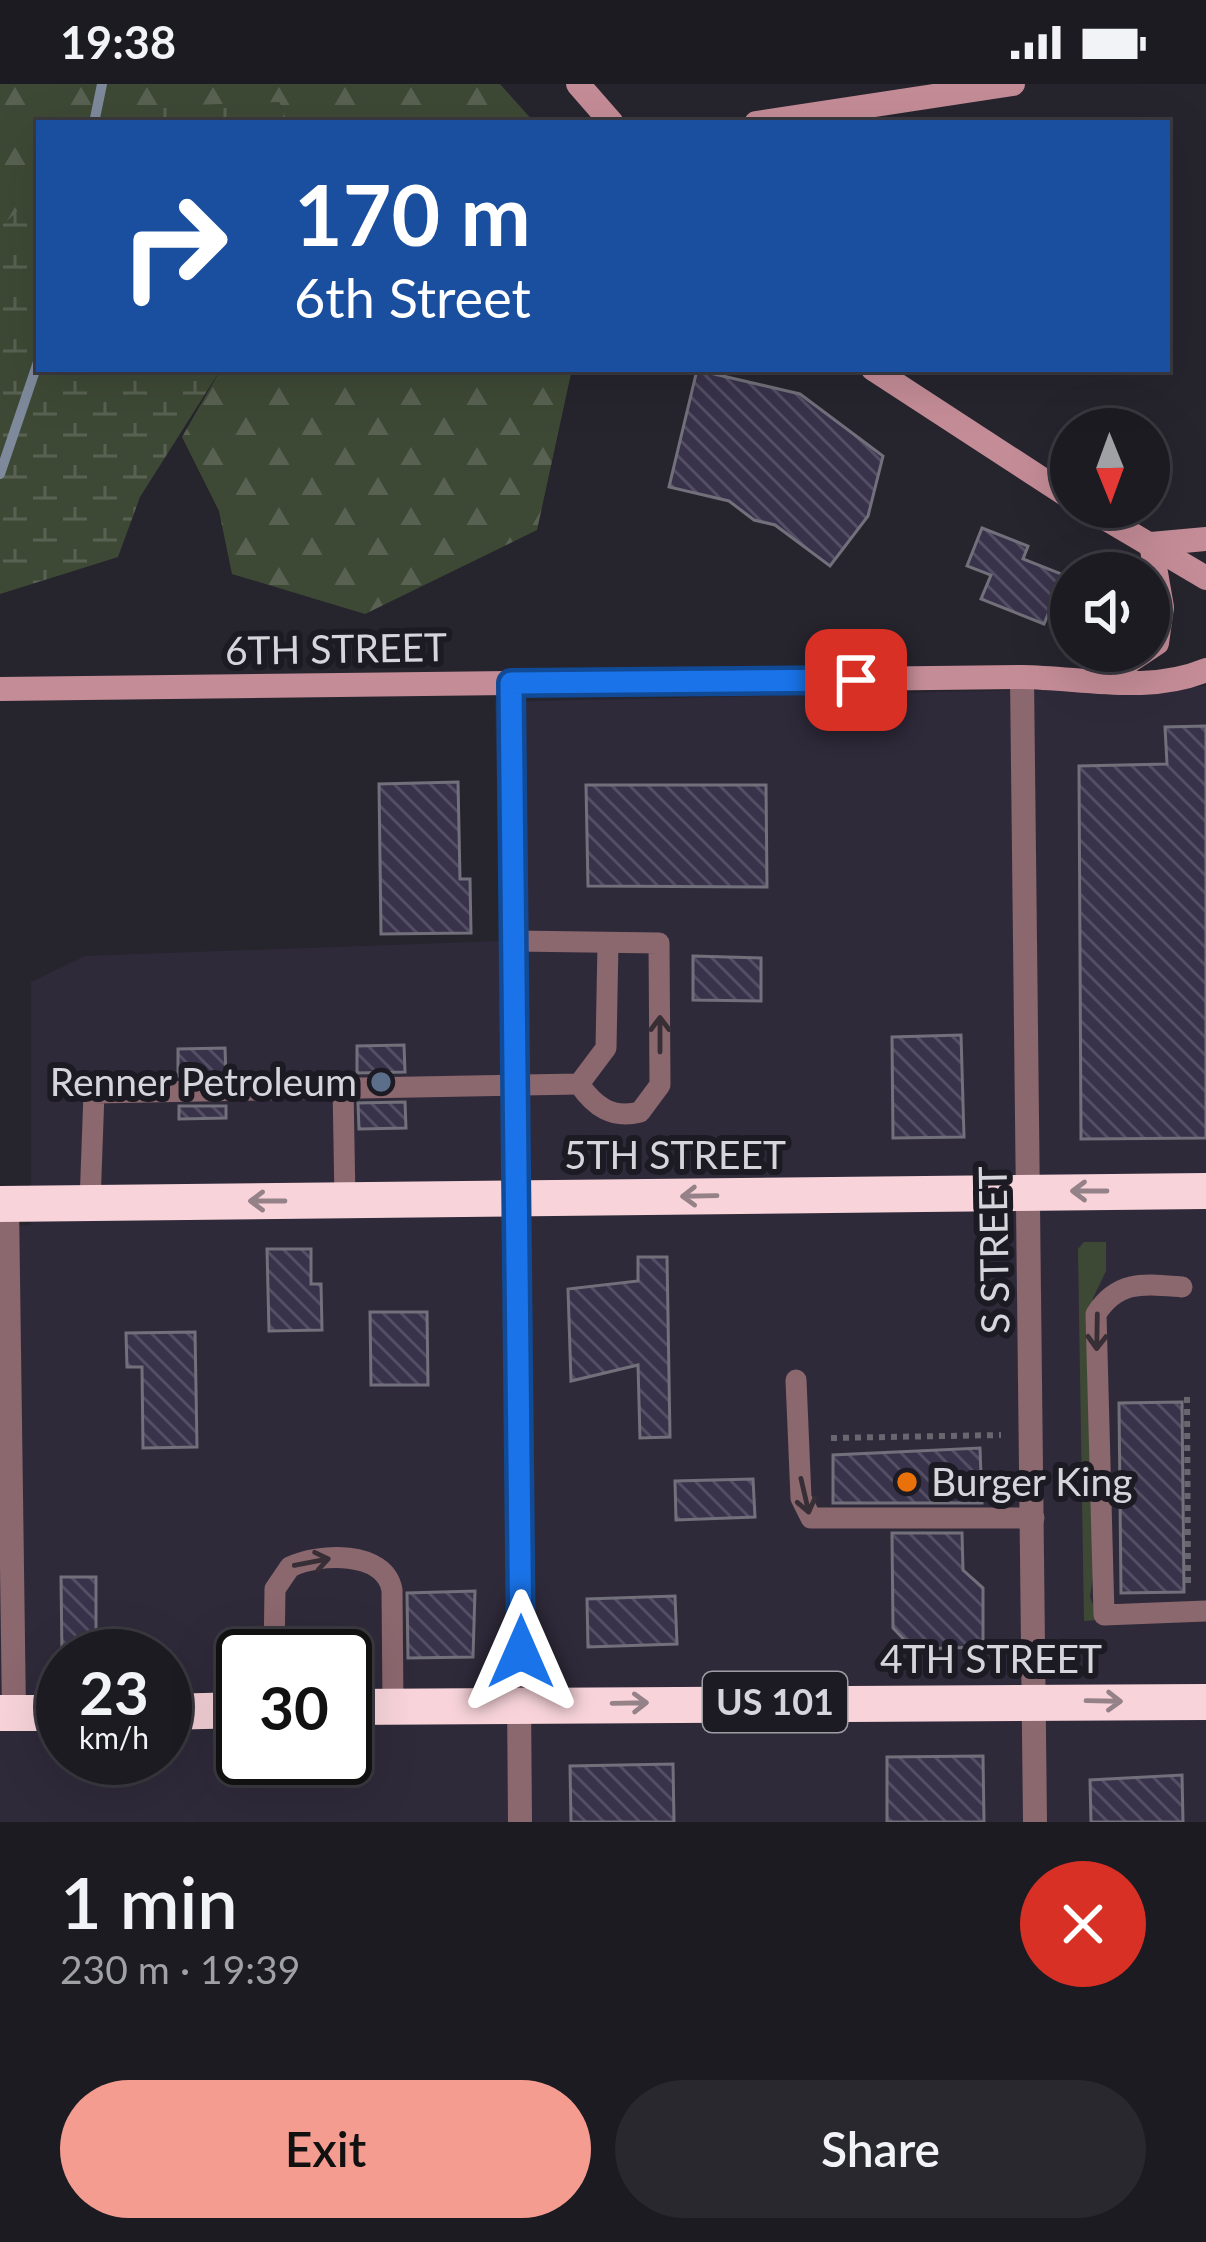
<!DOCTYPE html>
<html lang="en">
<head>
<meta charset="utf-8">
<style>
  body { margin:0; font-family:Lato,sans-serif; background:#29282f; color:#f1f3f6; height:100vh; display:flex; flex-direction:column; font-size:45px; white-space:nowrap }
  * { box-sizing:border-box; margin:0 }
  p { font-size:39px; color:#a0a1a5 }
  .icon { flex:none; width:66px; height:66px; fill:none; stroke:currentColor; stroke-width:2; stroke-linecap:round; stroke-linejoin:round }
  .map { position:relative; height:1738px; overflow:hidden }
  .side { display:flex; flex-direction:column; background:#1c1b22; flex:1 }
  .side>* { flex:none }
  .hud { position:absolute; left:36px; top:36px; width:1134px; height:252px; border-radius:0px; box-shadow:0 12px 48px #0002,0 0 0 3px #3a3940; background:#1a4fa0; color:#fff; overflow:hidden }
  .needle { width:78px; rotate:179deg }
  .fabs { position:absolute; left:1050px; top:324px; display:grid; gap:24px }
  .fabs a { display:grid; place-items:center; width:120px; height:120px; border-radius:50%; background:#1c1b22; box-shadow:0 12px 48px #0002,0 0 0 3px #3a3940; font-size:60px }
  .speed { position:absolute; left:36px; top:1545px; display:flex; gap:24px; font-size:60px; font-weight:700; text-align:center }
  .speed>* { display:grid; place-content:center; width:156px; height:156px; border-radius:50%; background:#1c1b22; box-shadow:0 12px 48px #0002,0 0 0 3px #3a3940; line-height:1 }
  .speed small { font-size:30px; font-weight:400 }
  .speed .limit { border:6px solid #111; border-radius:18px; background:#fff; color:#111 }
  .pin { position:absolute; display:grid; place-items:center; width:102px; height:102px; color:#fff; margin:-51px; border-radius:24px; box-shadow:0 6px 18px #0006 }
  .me { position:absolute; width:132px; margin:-66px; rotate:0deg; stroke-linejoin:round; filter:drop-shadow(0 0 9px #0008) }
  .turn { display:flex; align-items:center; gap:42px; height:252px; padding:0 60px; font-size:54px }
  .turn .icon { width:156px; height:156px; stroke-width:2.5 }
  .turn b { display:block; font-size:84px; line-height:102px }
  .round { display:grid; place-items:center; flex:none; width:126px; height:126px; border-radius:63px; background:#29282f }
  .headline { display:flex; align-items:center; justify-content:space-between; height:204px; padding:0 60px }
  h1 { font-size:72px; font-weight:600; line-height:90px }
  .cta { display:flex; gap:24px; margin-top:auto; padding:24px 60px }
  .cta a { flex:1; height:138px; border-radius:72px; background:#f59c91; color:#111; font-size:48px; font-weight:600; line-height:138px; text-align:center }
  .cta a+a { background:#29282f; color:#f1f3f6 }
  .status { display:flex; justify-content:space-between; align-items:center; height:84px; padding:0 60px; background:#1c1b22; direction:ltr }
  .status svg { height:33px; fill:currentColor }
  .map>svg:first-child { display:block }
</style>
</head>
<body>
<div class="status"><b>19:38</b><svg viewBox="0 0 49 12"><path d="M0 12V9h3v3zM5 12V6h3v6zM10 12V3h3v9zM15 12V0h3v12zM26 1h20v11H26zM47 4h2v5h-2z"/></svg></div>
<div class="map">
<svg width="1206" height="1738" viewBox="0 0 1206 1738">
  <defs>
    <pattern id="forest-firs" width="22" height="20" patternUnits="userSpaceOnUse" patternTransform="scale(3)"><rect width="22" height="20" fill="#3e4935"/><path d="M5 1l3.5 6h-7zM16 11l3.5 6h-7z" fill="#596252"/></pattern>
    <pattern id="wetland-marsh" width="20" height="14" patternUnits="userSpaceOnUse" patternTransform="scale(3)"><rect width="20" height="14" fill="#3e4935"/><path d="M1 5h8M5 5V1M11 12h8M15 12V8" fill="none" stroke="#596252"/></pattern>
    <pattern id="building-back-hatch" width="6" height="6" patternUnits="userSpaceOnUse" patternTransform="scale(3)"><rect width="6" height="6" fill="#38324b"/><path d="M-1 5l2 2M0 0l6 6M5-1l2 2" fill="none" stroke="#544f64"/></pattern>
  </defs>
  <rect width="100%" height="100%" fill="#26242d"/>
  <path fill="#2f2a3a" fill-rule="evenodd" d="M1206 602V1738H0V1143L31 1141V898L85 872 500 857 495 618ZM63 1572H165V1674H63ZM243 1572H345V1674H243Z"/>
  <polygon fill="#3e4935" points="1084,1158 1106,1158 1106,1187 1093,1214 1096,1470 1090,1513 1099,1536 1084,1537 1078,1165"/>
  <g fill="url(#forest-firs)">
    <polygon points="0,0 500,0 535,39 288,39 279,18 128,39 39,39 39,112 0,144"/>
    <polygon points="221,285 572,285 537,446 365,530 232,490 219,427 182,353"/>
  </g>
  <g fill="url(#wetland-marsh)">
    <polygon points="279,18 288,39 116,39 133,23"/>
    <polygon points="39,108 39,285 221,285 140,413 118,473 0,510 0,143"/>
  </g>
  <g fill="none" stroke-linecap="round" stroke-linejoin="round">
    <g stroke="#7e899c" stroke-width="10">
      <polyline points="94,39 102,0"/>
      <polyline points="0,390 39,275"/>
    </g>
  </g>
  <g fill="url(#building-back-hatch)" stroke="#72707a" stroke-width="3">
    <polygon points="697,286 800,310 883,372 868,432 830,482 775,441 754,436 729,417 669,403"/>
    <polygon points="982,444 1028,462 1023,475 1064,491 1044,540 981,515 991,491 967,482"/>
    <polygon points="1206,642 1206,1054 1081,1055 1079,682 1167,680 1165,643"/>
    <polygon points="458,698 460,795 470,795 471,849 381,850 379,700"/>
    <polygon points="586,701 766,701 767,803 588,802"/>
    <polygon points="693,872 761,874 761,917 693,916"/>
    <polygon points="961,951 964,1053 893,1054 892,953"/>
    <polygon points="404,961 405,988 357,989 357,962"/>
    <polygon points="225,964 226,992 178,992 178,965"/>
    <polygon points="405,1018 406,1044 359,1045 358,1019"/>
    <polygon points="179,1022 226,1022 226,1034 179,1035"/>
    <polygon points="267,1165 311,1165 311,1200 321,1200 322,1246 269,1247"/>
    <polygon points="638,1173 667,1173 670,1353 640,1354 638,1281 571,1297 568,1205 638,1197"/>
    <polygon points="370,1228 427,1228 428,1301 371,1301"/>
    <polygon points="195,1248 197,1363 143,1364 142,1283 127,1283 126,1249"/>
    <polygon points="1182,1318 1184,1508 1121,1509 1119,1319"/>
    <polygon points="980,1364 982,1419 833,1419 833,1371"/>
    <polygon points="753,1395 755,1433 676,1436 675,1397"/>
    <polygon points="892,1449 962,1449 963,1486 983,1504 983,1563 913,1565 893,1544"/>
    <polygon points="61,1493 96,1493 96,1572 62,1572"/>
    <polygon points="475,1507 473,1573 408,1574 407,1509"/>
    <polygon points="675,1512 677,1560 588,1563 587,1515"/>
    <polygon points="983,1672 984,1738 887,1738 887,1673"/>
    <polygon points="673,1680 674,1738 571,1738 570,1682"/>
    <polygon points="1182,1691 1183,1738 1091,1738 1090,1696"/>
  </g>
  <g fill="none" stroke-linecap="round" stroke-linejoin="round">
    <g stroke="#68676f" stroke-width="6" stroke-dasharray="6 6" stroke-linecap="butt">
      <polyline points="1187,1313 1188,1499"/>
      <polyline points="831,1354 1001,1351"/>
    </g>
    <g stroke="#8b676e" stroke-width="21">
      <path d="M515 857 659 859 660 1001 640 1028C612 1035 595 1023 579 1000"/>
      <polyline points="343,1002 345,1117"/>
      <polyline points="90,1119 94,1009 579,1000 606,964 608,859"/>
      <path d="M1182 1203C1146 1200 1118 1195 1096 1230L1104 1531 1206 1527"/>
      <polyline points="796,1296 801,1414 811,1434 1034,1434"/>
      <path d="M274 1572 275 1505 290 1483C318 1469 385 1466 392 1506L393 1623"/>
    </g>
    <g stroke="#8b676e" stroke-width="24">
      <polyline points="1022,593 1035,1738"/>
      <polyline points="511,599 520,1738"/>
      <polyline points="7,1120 14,1629"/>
    </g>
    <g stroke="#c48c97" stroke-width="24">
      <polyline points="578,0 612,39"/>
      <polyline points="756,39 1013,0"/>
      <polyline points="873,285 1071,414"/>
      <polyline points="1086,423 1206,494"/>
      <polyline points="1151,460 1206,455"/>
      <polyline points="1104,594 1157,559 1162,523 1151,460"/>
      <path d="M0 605 1022 593C1084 594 1148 610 1206 586"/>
    </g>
    <g stroke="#f8d4da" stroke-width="36">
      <polyline points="0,1120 1206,1107"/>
      <polyline points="345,1623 1206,1618"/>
      <polyline points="165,1628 243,1626"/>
      <polyline points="0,1629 63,1629"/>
    </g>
  </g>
  <defs><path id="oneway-shaft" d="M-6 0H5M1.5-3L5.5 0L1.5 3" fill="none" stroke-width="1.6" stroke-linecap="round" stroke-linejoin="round" transform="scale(3)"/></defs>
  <g stroke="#382e36">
    <use href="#oneway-shaft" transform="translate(660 950) rotate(-90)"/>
    <use href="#oneway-shaft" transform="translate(1097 1248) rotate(91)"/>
    <use href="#oneway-shaft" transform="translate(805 1412) rotate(77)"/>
    <use href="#oneway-shaft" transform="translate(312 1478) rotate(-11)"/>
  </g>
  <g stroke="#958188">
    <use href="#oneway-shaft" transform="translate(1089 1107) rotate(180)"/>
    <use href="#oneway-shaft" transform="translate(699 1112) rotate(179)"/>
    <use href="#oneway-shaft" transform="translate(267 1117) rotate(180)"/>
    <use href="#oneway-shaft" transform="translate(1104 1617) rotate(1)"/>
    <use href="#oneway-shaft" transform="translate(630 1619) rotate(-1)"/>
  </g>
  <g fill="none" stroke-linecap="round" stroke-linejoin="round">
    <defs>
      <polyline id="route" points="521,1568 511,599 856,596"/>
    </defs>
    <use href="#route" stroke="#114b97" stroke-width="30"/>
    <use href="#route" stroke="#1a73e8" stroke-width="21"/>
  </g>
  <circle fill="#5c6f8a" stroke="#1c1b23" stroke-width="4.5" cx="381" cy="998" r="12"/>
  <circle fill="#e8710a" stroke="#1c1b23" stroke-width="4.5" cx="907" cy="1398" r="12"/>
  <g text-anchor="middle" stroke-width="12" stroke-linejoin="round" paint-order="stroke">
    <rect fill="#1c1b23" stroke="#9e9da4" stroke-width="3" x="703" y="1588" width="144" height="60" rx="9"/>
    <g font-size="36" font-weight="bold" fill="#d6d5db">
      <text x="775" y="1631">US 101</text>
    </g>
    <g font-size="39" fill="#d6d5db" stroke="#1c1b23">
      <text transform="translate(336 565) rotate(-1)" y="14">6TH STREET</text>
      <text x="675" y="1085">5TH STREET</text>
      <text transform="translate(994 1166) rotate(-91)" y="14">S STREET</text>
      <text x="991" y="1589">4TH STREET</text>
    </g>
    <g font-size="39" fill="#d6d5db" stroke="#1c1b23" text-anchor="end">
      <text x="357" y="1012">Renner Petroleum</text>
      <text x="931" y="1412" text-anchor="start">Burger King</text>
    </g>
  </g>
</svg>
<div class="fabs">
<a><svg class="needle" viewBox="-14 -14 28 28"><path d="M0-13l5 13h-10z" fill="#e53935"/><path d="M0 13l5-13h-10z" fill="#a0a1a5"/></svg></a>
<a><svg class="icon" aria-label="sound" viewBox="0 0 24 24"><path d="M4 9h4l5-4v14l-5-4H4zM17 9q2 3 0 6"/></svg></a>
</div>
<div class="speed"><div>23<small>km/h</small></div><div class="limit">30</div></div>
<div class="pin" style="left:856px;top:596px;background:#d93025"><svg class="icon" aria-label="arrive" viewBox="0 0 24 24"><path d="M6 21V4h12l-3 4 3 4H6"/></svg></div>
<svg class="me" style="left:521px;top:1568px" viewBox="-20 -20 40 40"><path d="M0-17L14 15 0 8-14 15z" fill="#1a73e8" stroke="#fff" stroke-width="4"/></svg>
<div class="hud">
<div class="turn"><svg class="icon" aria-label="right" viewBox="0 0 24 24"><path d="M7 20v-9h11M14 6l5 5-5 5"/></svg><div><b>170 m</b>6th Street</div></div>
</div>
</div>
<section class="side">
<div class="headline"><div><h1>1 min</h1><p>230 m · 19:39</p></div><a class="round" style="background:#d93025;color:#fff"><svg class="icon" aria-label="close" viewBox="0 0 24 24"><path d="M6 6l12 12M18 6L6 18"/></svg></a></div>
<div class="cta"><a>Exit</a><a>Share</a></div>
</section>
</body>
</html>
